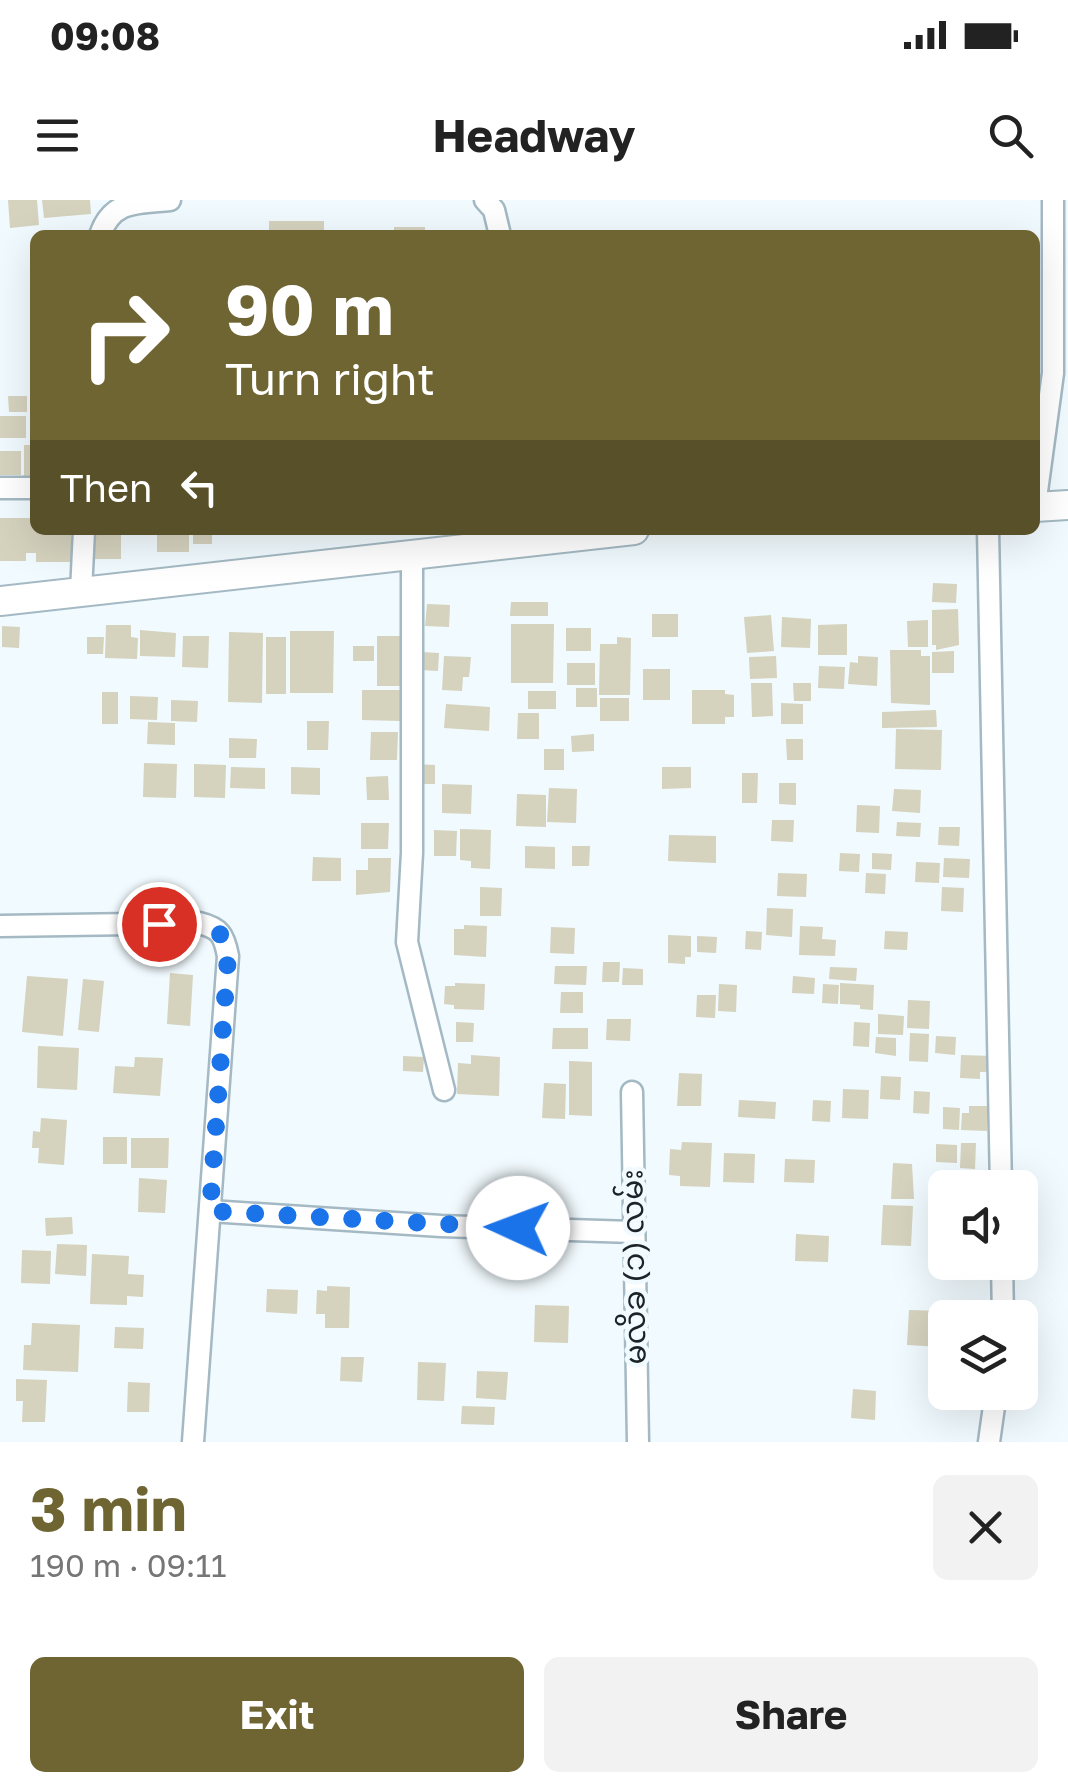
<!DOCTYPE html>
<html lang="en">
<head>
<meta charset="utf-8">
<style>
  body { margin:0; font-family:"Golos Text","Noto Sans Myanmar",sans-serif; background:#f2f2f2; color:#222; height:100vh; display:flex; flex-direction:column; font-size:38px; white-space:nowrap }
  * { box-sizing:border-box; margin:0 }
  p { font-size:32px; color:#767676 }
  .icon { flex:none; width:55px; height:55px; fill:none; stroke:currentColor; stroke-width:2; stroke-linecap:round; stroke-linejoin:round }
  .map { position:relative; height:1242px; overflow:hidden }
  .panel { display:flex; flex-direction:column; background:#fff; flex:1 }
  .panel>* { flex:none }
  .top-card { position:absolute; left:30px; top:30px; width:1010px; height:305px; border-radius:15px; box-shadow:0 10px 40px #0002; background:#6f6532; color:#fff; overflow:hidden }
  .fabs { position:absolute; left:928px; top:970px; display:grid; gap:20px }
  .fabs a { display:grid; place-items:center; width:110px; height:110px; border-radius:15px; background:#fff; box-shadow:0 10px 40px #0002; font-size:50px }
  .pin { position:absolute; display:grid; place-items:center; width:85px; height:85px; color:#fff; margin:-42px; border:5px solid #fff; border-radius:50%; box-shadow:0 2px 10px #0007 }
  .me { position:absolute; width:110px; margin:-55px; rotate:272deg; stroke-linejoin:round; filter:drop-shadow(0 0 8px #0008) }
  .turn { display:flex; align-items:center; gap:35px; height:210px; padding:0 30px; font-size:45px }
  .turn .icon { width:130px; height:130px; stroke-width:2.5 }
  .turn b { display:block; font-size:70px; line-height:85px }
  .then { display:flex; align-items:center; height:95px; padding:0 30px; background:#0003; gap:20px; font-size:38px }
  .round { display:grid; place-items:center; flex:none; width:105px; height:105px; border-radius:15px; background:#f2f2f2 }
  .headline { display:flex; align-items:center; justify-content:space-between; height:170px; padding:0 30px }
  h1 { font-size:60px; font-weight:700; line-height:75px; color:#6f6532 }
  .cta { display:flex; gap:20px; margin-top:auto; padding:20px 30px }
  .cta a { flex:1; height:115px; border-radius:15px; background:#6f6532; color:#fff; font-size:40px; font-weight:700; line-height:115px; text-align:center }
  .cta a+a { background:#f2f2f2; color:#222 }
  .status { display:flex; justify-content:space-between; align-items:center; height:70px; padding:0 50px; background:#fff; direction:ltr }
  .status svg { height:28px; fill:currentColor }
  header { display:flex; justify-content:space-between; align-items:center; height:130px; padding:0 30px; background:#fff; font-size:45px; font-weight:700 }
  .map>svg:first-child { display:block }
</style>
</head>
<body>
<div class="status"><b>09:08</b><svg viewBox="0 0 49 12"><path d="M0 12V9h3v3zM5 12V6h3v6zM10 12V3h3v9zM15 12V0h3v12zM26 1h20v11H26zM47 4h2v5h-2z"/></svg></div>
<header><svg class="icon" aria-label="menu" viewBox="0 0 24 24"><path d="M4 6h16M4 12h16M4 18h16"/></svg>Headway<svg class="icon" aria-label="search" viewBox="0 0 24 24"><circle cx="10" cy="10" r="6"/><path d="M15 15l6 6"/></svg></header>
<div class="map">
<svg width="1068" height="1242" viewBox="0 0 1068 1242">
  <rect width="100%" height="100%" fill="#f1fafe"/>
  <g fill="#d5d2be">
    <polygon points="8,0 37,0 39,25 10,28"/>
    <polygon points="42,0 90,0 91,14 44,18"/>
    <rect x="269" y="21" width="55" height="14"/>
    <rect x="394" y="27" width="31" height="8"/>
    <polygon points="8,196 27,196 27,212 9,212"/>
    <rect x="0" y="216" width="26" height="22"/>
    <rect x="24" y="245" width="11" height="31"/>
    <rect x="0" y="251" width="21" height="24"/>
    <polygon points="0,318 35,318 35,330 71,330 71,362 36,362 36,353 26,353 26,361 0,361"/>
    <rect x="92" y="330" width="29" height="29"/>
    <rect x="157" y="330" width="32" height="22"/>
    <rect x="193" y="330" width="19" height="14"/>
    <polygon points="933,383 957,384 956,403 932,402"/>
    <polygon points="511,402 548,402 548,416 510,416"/>
    <polygon points="427,404 450,405 449,427 425,426"/>
    <polygon points="958,409 959,445 936,450 936,445 932,445 932,410"/>
    <rect x="652" y="414" width="26" height="23"/>
    <polygon points="771,415 774,451 747,453 744,417"/>
    <polygon points="782,417 811,419 810,448 781,447"/>
    <polygon points="928,420 928,447 908,447 907,421"/>
    <polygon points="511,424 554,424 553,483 511,483"/>
    <polygon points="847,424 847,455 818,455 818,425"/>
    <polygon points="106,425 131,425 131,437 138,438 137,459 105,458"/>
    <polygon points="2,426 20,427 19,448 2,447"/>
    <rect x="566" y="428" width="25" height="23"/>
    <polygon points="140,430 176,433 175,457 140,456"/>
    <polygon points="290,431 334,431 333,493 290,493"/>
    <polygon points="229,432 263,433 262,503 228,502"/>
    <polygon points="183,436 209,436 208,468 182,467"/>
    <rect x="377" y="436" width="29" height="50"/>
    <polygon points="87,437 104,437 103,454 87,454"/>
    <rect x="266" y="437" width="20" height="57"/>
    <polygon points="617,437 631,438 630,495 599,495 600,444 617,444"/>
    <rect x="353" y="446" width="21" height="15"/>
    <polygon points="890,450 921,450 921,456 930,456 930,505 891,503"/>
    <polygon points="954,451 954,473 932,473 932,452"/>
    <polygon points="421,452 439,453 438,471 420,470"/>
    <polygon points="444,456 471,457 469,477 463,477 462,491 442,490"/>
    <polygon points="776,456 777,478 750,479 749,457"/>
    <polygon points="858,456 878,457 877,486 848,484 850,462 858,463"/>
    <rect x="567" y="463" width="28" height="22"/>
    <polygon points="819,466 845,467 844,489 818,488"/>
    <rect x="643" y="469" width="27" height="31"/>
    <polygon points="751,483 772,483 773,516 752,517"/>
    <polygon points="793,483 811,483 811,501 794,501"/>
    <rect x="576" y="488" width="21" height="19"/>
    <polygon points="362,490 401,490 400,521 362,520"/>
    <polygon points="692,490 725,490 725,494 734,495 734,517 725,517 725,524 692,524"/>
    <rect x="528" y="491" width="28" height="18"/>
    <rect x="102" y="492" width="16" height="32"/>
    <polygon points="130,496 158,497 157,520 130,519"/>
    <rect x="600" y="498" width="29" height="23"/>
    <polygon points="171,500 198,501 197,522 171,521"/>
    <polygon points="781,503 803,504 803,524 781,524"/>
    <polygon points="446,504 490,507 489,531 444,528"/>
    <polygon points="936,510 937,527 882,528 882,512"/>
    <polygon points="518,513 539,513 539,539 517,539"/>
    <polygon points="307,521 329,521 328,550 307,550"/>
    <polygon points="148,522 175,523 175,545 147,544"/>
    <polygon points="896,529 942,530 941,570 895,569"/>
    <polygon points="371,532 398,532 397,560 370,560"/>
    <polygon points="594,534 594,551 572,552 571,536"/>
    <polygon points="229,538 257,539 256,558 229,558"/>
    <polygon points="786,539 803,539 803,560 787,560"/>
    <rect x="544" y="549" width="20" height="21"/>
    <polygon points="144,563 177,564 176,598 143,597"/>
    <polygon points="194,564 226,565 225,598 194,597"/>
    <polygon points="414,564 435,565 435,584 414,584"/>
    <polygon points="231,567 265,568 265,589 230,588"/>
    <polygon points="291,567 320,568 320,595 291,594"/>
    <polygon points="662,567 691,567 691,588 662,589"/>
    <polygon points="742,573 758,573 757,603 742,603"/>
    <polygon points="388,576 389,600 367,600 366,577"/>
    <polygon points="779,583 796,583 796,605 779,604"/>
    <polygon points="442,584 472,585 471,614 442,613"/>
    <polygon points="549,588 577,589 576,623 547,622"/>
    <polygon points="894,589 921,590 920,613 892,611"/>
    <polygon points="517,594 546,595 546,627 516,626"/>
    <polygon points="857,605 880,606 879,633 856,632"/>
    <polygon points="772,620 794,620 793,642 771,641"/>
    <polygon points="897,622 921,623 920,637 896,636"/>
    <polygon points="361,623 389,623 388,649 361,649"/>
    <polygon points="939,627 960,627 959,646 938,645"/>
    <polygon points="460,629 491,630 490,669 471,668 471,661 460,660"/>
    <polygon points="434,630 457,631 456,656 434,656"/>
    <polygon points="669,635 716,636 716,663 668,661"/>
    <polygon points="525,646 555,647 555,669 525,668"/>
    <polygon points="572,646 590,646 589,666 572,666"/>
    <polygon points="840,653 860,654 859,672 839,671"/>
    <polygon points="872,653 892,654 891,670 872,669"/>
    <polygon points="313,657 341,658 341,681 312,681"/>
    <polygon points="368,658 391,658 390,692 356,695 356,670 368,670"/>
    <polygon points="944,658 970,659 969,678 943,677"/>
    <polygon points="916,662 940,663 939,683 915,682"/>
    <polygon points="778,673 807,674 806,697 777,696"/>
    <polygon points="866,673 886,674 885,694 865,693"/>
    <polygon points="480,687 502,688 501,716 480,716"/>
    <polygon points="942,687 964,688 963,712 941,711"/>
    <polygon points="767,708 793,709 792,737 766,735"/>
    <polygon points="464,725 487,726 486,757 454,755 454,729 464,729"/>
    <polygon points="800,726 823,727 822,739 836,740 835,756 799,755"/>
    <polygon points="551,727 575,728 574,754 550,753"/>
    <polygon points="746,731 762,732 761,750 745,749"/>
    <polygon points="885,731 908,732 907,750 884,749"/>
    <polygon points="668,735 691,736 691,757 685,757 685,764 668,763"/>
    <polygon points="697,736 717,737 716,753 697,752"/>
    <polygon points="603,762 620,762 619,782 602,782"/>
    <polygon points="555,766 587,766 586,785 554,784"/>
    <polygon points="830,767 857,768 856,781 829,779"/>
    <polygon points="623,768 643,769 643,785 622,785"/>
    <polygon points="170,773 193,775 190,826 167,824"/>
    <polygon points="27,776 68,779 63,836 22,832"/>
    <polygon points="793,776 815,778 814,794 792,793"/>
    <polygon points="83,779 104,781 99,832 78,830"/>
    <polygon points="455,783 485,784 484,810 454,809 454,805 444,804 445,786 455,786"/>
    <polygon points="840,783 874,785 873,810 860,809 860,805 840,804"/>
    <polygon points="719,784 737,785 736,812 718,811"/>
    <polygon points="823,784 839,785 838,804 822,803"/>
    <polygon points="561,792 583,792 583,813 560,813"/>
    <polygon points="697,795 716,795 715,818 696,817"/>
    <polygon points="908,800 930,801 929,829 907,828"/>
    <polygon points="878,814 904,816 903,835 878,834"/>
    <polygon points="607,819 631,819 630,841 606,840"/>
    <polygon points="456,822 474,823 473,842 456,842"/>
    <polygon points="854,822 870,823 869,847 853,846"/>
    <polygon points="553,828 588,828 588,849 552,849"/>
    <polygon points="910,833 929,834 928,862 909,861"/>
    <polygon points="936,836 956,837 955,855 935,853"/>
    <polygon points="876,837 896,838 896,856 875,853"/>
    <polygon points="38,846 79,848 77,890 37,888"/>
    <polygon points="471,855 500,857 499,896 457,894 458,863 471,864"/>
    <polygon points="961,855 992,856 991,872 980,872 980,879 960,878"/>
    <polygon points="403,856 424,857 423,872 403,871"/>
    <polygon points="135,857 163,858 160,896 113,893 115,866 134,867"/>
    <polygon points="569,861 592,862 592,916 569,915"/>
    <polygon points="679,873 702,874 701,906 677,906"/>
    <polygon points="881,876 901,877 900,900 880,899"/>
    <polygon points="544,883 566,884 565,919 542,918"/>
    <polygon points="843,889 869,890 868,919 842,918"/>
    <polygon points="914,891 930,892 929,914 913,913"/>
    <polygon points="739,900 776,902 775,919 738,917"/>
    <polygon points="813,900 831,901 830,922 812,921"/>
    <polygon points="969,906 988,906 987,931 961,930 962,913 969,913"/>
    <polygon points="943,907 960,908 959,930 943,929"/>
    <polygon points="41,918 67,920 64,965 38,963 39,948 32,948 33,931 40,932"/>
    <rect x="103" y="937" width="24" height="27"/>
    <polygon points="131,938 169,938 168,968 131,968"/>
    <polygon points="682,942 712,943 710,987 680,986 680,976 669,975 670,949 681,950"/>
    <polygon points="961,943 976,943 975,969 960,968"/>
    <polygon points="936,944 957,945 957,963 936,962"/>
    <polygon points="724,953 755,954 754,983 723,982"/>
    <polygon points="785,959 815,960 814,983 784,982"/>
    <polygon points="893,963 912,964 914,999 891,999"/>
    <polygon points="139,978 167,980 165,1013 138,1012"/>
    <polygon points="883,1005 913,1006 911,1046 881,1045"/>
    <polygon points="72,1017 73,1034 46,1036 45,1018"/>
    <polygon points="796,1034 829,1036 828,1062 795,1061"/>
    <polygon points="57,1044 87,1045 86,1076 55,1074"/>
    <polygon points="22,1050 51,1051 50,1084 21,1083"/>
    <polygon points="941,1051 945,1051 945,1062 976,1062 976,1073 940,1072"/>
    <polygon points="92,1054 129,1056 128,1074 144,1075 143,1097 127,1096 127,1105 90,1104"/>
    <polygon points="327,1086 350,1087 349,1128 325,1128 325,1114 316,1114 317,1090 327,1091"/>
    <polygon points="267,1089 298,1090 297,1114 266,1112"/>
    <polygon points="535,1105 569,1106 568,1143 534,1142"/>
    <polygon points="909,1110 944,1111 943,1147 907,1145"/>
    <polygon points="32,1123 80,1125 78,1172 23,1170 24,1145 31,1145"/>
    <polygon points="115,1127 144,1128 143,1149 114,1148"/>
    <polygon points="341,1157 364,1157 362,1182 340,1181"/>
    <polygon points="418,1162 446,1163 444,1201 417,1200"/>
    <polygon points="477,1171 508,1172 506,1200 476,1198"/>
    <polygon points="16,1179 47,1180 45,1222 22,1222 23,1201 16,1201"/>
    <polygon points="128,1182 150,1183 149,1212 127,1212"/>
    <polygon points="853,1189 876,1191 875,1220 851,1218"/>
    <polygon points="462,1206 495,1207 494,1225 461,1224"/>
  </g>
  <g fill="none" stroke-linecap="round" stroke-linejoin="round">
    <defs>
      <g id="street">
        <polyline points="485,0 494,10 500,35"/>
        <path d="M100 35C112 0 137 3 170 0"/>
        <polyline points="0,288 35,288"/>
        <polyline points="1035,306 1053,173 1053,0"/>
        <polyline points="988,330 1001,988"/>
        <polyline points="412,354 412,653 407,742 444,890"/>
        <polyline points="81,392 84,330"/>
        <path d="M0 726 199 723C220 728 224 735 228 756L193 1242"/>
        <polyline points="632,892 638,1242"/>
        <polyline points="210,1011 441,1026 632,1032"/>
        <polyline points="1002,1062 1003,1118"/>
        <polyline points="989,1242 996,1192"/>
      </g>
      <g id="secondary">
        <polyline points="1035,307 1068,305"/>
        <polyline points="0,401 634,330"/>
      </g>
    </defs>
    <use href="#street" stroke="#a4b9c3" stroke-width="25"/>
    <use href="#secondary" stroke="#a4b9c3" stroke-width="32"/>
    <use href="#street" stroke="#fff" stroke-width="20"/>
    <use href="#secondary" stroke="#fff" stroke-width="28"/>
  </g>
  <g fill="none" stroke-linecap="round" stroke-linejoin="round">
    <path stroke="#1a73e8" stroke-width="18" stroke-dasharray="0 32.4" d="M159 724C194 723 221 714 228 756L210 1011 518 1028"/>
  </g>
  <g text-anchor="middle" stroke-width="9" stroke-linejoin="round" paint-order="stroke">
    <g font-size="30" fill="#1b2327" stroke="#f1fafe">
      <text transform="translate(634 1067) rotate(-91)" y="10">မလိခ (၁) လမ်း</text>
    </g>
  </g>
</svg>
<div class="fabs">
<a><svg class="icon" aria-label="sound" viewBox="0 0 24 24"><path d="M4 9h4l5-4v14l-5-4H4zM17 9q2 3 0 6"/></svg></a>
<a><svg class="icon" aria-label="layers" viewBox="0 0 24 24"><path d="M12 4l9 5-9 5-9-5zM3 14l9 5 9-5"/></svg></a>
</div>
<div class="pin" style="left:159px;top:724px;background:#d93025"><svg class="icon" aria-label="arrive" viewBox="0 0 24 24"><path d="M6 21V4h12l-3 4 3 4H6"/></svg></div>
<svg class="me" style="left:518px;top:1028px" viewBox="-20 -20 40 40"><circle r="19" fill="#fff"/><path d="M0-13L10 11 0 6-10 11z" fill="#1a73e8"/></svg>
<div class="top-card">
<div class="turn"><svg class="icon" aria-label="right" viewBox="0 0 24 24"><path d="M7 20v-9h11M14 6l5 5-5 5"/></svg><div><b>90 m</b>Turn right</div></div>
<div class="then">Then<svg class="icon" aria-label="left" viewBox="0 0 24 24"><path d="M17 20v-9H6M10 6l-5 5 5 5"/></svg></div>
</div>
</div>
<section class="panel">
<div class="headline"><div><h1>3 min</h1><p>190 m · 09:11</p></div><a class="round"><svg class="icon" aria-label="close" viewBox="0 0 24 24"><path d="M6 6l12 12M18 6L6 18"/></svg></a></div>
<div class="cta"><a>Exit</a><a>Share</a></div>
</section>
</body>
</html>
